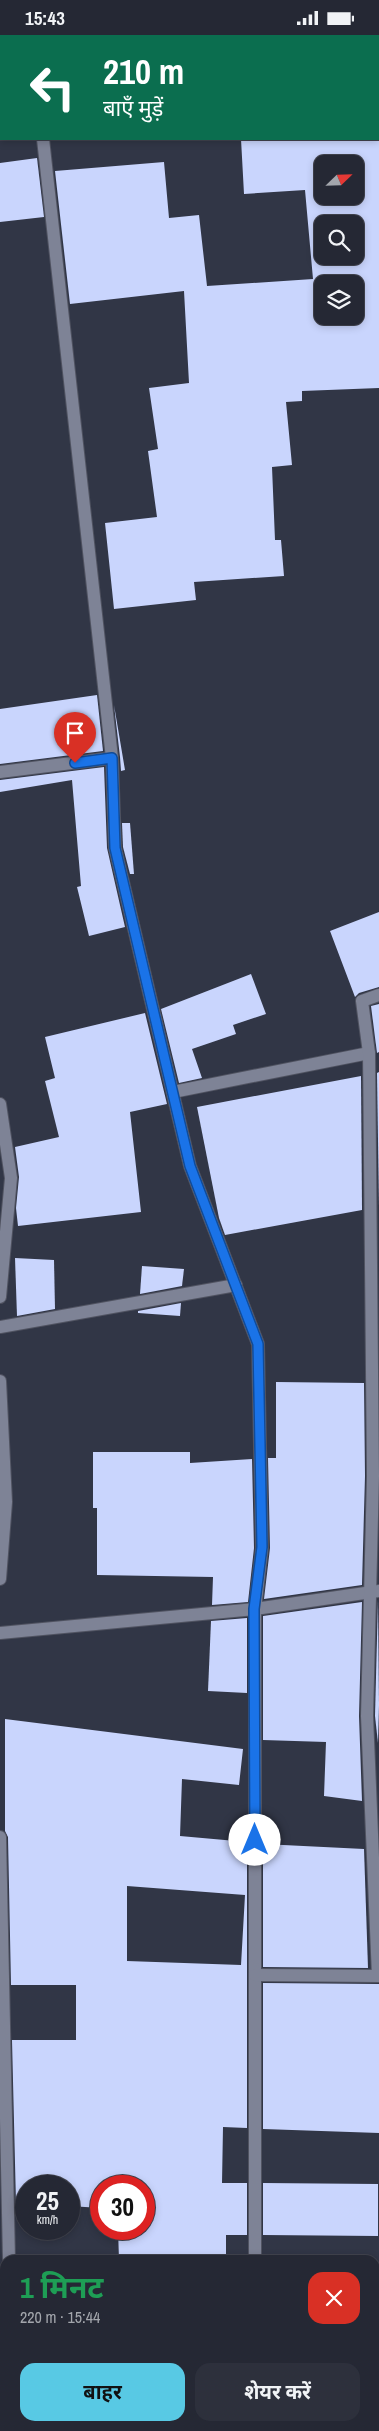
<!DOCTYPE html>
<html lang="hi">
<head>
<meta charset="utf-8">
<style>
  body { margin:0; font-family:"Archivo Narrow","Noto Sans Devanagari",sans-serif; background:#2d303c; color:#f1f3f6; height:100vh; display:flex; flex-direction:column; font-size:19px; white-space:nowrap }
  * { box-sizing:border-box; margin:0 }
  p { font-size:16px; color:#a3a6ac }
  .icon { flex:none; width:28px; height:28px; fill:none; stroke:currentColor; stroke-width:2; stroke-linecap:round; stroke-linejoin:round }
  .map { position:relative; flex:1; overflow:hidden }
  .drawer { position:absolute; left:0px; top:2220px; width:380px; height:176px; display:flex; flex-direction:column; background:#252834; border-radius:15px 15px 0 0; box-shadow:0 2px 8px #0003,0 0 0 1px #42444f }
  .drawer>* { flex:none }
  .banner { position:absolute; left:0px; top:0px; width:380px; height:105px; box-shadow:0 2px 8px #0003,0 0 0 1px #42444f; background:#0b6e4f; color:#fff; overflow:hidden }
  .needle { width:32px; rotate:67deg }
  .controls { position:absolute; left:314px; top:120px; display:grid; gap:10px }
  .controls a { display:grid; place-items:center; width:50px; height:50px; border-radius:10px; background:#252834; box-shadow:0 2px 8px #0003,0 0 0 1px #42444f; font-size:25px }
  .speed { position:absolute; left:15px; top:2140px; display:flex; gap:10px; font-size:25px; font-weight:700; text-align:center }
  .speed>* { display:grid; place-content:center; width:65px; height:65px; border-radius:50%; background:#252834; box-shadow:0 2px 8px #0003,0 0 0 1px #42444f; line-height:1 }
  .speed small { font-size:12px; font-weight:400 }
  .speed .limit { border:8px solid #d22; background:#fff; color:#111 }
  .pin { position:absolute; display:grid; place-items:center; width:42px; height:42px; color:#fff; margin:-51px -21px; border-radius:50% 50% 50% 0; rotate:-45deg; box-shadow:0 0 5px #0007 }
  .pin .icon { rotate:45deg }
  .me { position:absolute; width:55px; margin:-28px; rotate:0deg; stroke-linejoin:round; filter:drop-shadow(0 0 4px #0008) }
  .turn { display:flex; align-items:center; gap:18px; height:105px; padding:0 20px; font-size:22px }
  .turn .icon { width:65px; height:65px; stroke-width:2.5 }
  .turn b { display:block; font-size:35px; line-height:42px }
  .round { display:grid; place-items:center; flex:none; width:52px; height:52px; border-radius:15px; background:#2d303c }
  .overview { display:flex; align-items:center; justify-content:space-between; height:85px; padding:0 20px }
  h1 { font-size:30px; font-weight:700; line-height:38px; color:#1e9e55 }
  .action { display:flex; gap:10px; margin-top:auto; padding:10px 20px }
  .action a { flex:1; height:58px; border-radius:15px; background:#58c9e4; color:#111; font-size:20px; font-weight:700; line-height:58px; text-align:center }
  .action a+a { background:#2d303c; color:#f1f3f6 }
  .status { display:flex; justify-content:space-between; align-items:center; height:35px; padding:0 25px; background:#252834; direction:ltr }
  .status svg { height:14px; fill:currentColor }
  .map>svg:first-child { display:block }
</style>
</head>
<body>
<div class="status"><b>15:43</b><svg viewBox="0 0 49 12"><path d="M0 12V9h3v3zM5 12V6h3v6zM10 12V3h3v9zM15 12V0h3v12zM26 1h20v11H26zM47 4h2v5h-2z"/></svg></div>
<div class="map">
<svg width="379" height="2396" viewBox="0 0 379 2396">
  <rect width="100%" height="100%" fill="#313646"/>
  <g fill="#c9d5fd" fill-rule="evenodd">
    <path d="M241 104H379V353L302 356V366L286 367 292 430 272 432 275 505H281L284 541 194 547 196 565 114 574 105 488 157 482 148 416 158 414 149 353 189 348 184 256 70 269 55 136 164 127 169 183 199 180 207 251 313 244 305 155 244 159ZM322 129H355V161H322ZM322 189H355V221H322ZM322 249H355V281H322Z"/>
    <polygon points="37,123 44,182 0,187 0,128"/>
    <polygon points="97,660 103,716 0,729 0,674"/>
    <polygon points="114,670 125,735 121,736 120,722"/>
    <polygon points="104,732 107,813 125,892 89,901 77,852 81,851 72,745 0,757 0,745"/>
    <polygon points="122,788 130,788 134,839 130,839 123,812"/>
    <polygon points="379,877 379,952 359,958 355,962 330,896"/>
    <polygon points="251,939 266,979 233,990 236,999 192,1014 202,1043 179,1048 161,974"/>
    <polygon points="379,969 379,1017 377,1018 371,971"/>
    <polygon points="145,978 167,1069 130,1077 141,1177 18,1191 16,1173 19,1142 15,1112 59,1102 45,1046 55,1043 45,1002"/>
    <polygon points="379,1037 379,1172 377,1038"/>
    <polygon points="361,1041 362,1175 225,1200 219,1183 197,1072"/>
    <polygon points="15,1223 54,1225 55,1274 17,1281"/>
    <polygon points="142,1231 184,1234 182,1251 140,1259"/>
    <polygon points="181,1268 180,1281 138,1278 138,1276"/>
    <polygon points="276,1347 364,1348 365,1441 362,1550 264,1564 270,1513 268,1423 276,1423"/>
    <polygon points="93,1417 190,1417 190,1428 252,1424 254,1513 248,1567 212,1570 213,1542 97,1540 97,1473 93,1473"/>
    <polygon points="378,1564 379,1670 378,1708 375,1681"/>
    <polygon points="362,1567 359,1681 362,1766 324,1761 326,1707 263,1705 263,1581"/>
    <polygon points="247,1583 247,1658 208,1656 211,1586"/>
    <path d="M5 1684 243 1714 239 1750 182 1744 180 1801 247 1807V2093L223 2092 222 2148H247V2200H226V2225H119L118 2194H144V2151H101V2173L69 2171V2151H26V2169H16L12 2005H76V1950H11L8 1802 5 1796ZM127 1851 245 1860 241 1930 127 1926Z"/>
    <polygon points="263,1809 364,1814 368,1933 263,1932"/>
    <polygon points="263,1948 379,1949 379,2098 263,2094"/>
    <polygon points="263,2148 378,2149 378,2201 263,2200"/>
  </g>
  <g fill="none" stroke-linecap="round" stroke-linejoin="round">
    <defs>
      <g id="minor">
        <polyline points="20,0 21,1"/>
        <polyline points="43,104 112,723 115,813 190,1131 258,1309 262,1513 255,1574 255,2225"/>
        <polyline points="0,737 112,723"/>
        <polyline points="173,1057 369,1018"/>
        <polyline points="0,1069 11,1143 0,1262"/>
        <polyline points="0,1292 236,1250"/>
        <polyline points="0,1346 6,1467 0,1544"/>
        <polyline points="0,1598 255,1574 379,1556"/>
        <polyline points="0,1802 9,2225"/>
        <polyline points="255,1940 378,1941 367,1681 373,1441 369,1018 362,966 379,960"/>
        <polyline points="13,2391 13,2396"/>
        <polyline points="255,2396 255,2391"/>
      </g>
    </defs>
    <use href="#minor" stroke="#505361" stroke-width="14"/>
    <use href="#minor" stroke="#7e8396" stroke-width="12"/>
  </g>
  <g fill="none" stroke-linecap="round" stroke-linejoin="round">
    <defs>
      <polyline id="route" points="75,728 112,723 115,813 190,1131 258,1309 262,1512 254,1574 255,1805"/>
    </defs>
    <use href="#route" stroke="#114b97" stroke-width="12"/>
    <use href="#route" stroke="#1a73e8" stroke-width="9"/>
  </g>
</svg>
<div class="controls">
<a><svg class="needle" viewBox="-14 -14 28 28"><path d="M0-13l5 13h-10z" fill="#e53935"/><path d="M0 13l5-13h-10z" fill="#a3a6ac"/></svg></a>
<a><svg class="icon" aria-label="search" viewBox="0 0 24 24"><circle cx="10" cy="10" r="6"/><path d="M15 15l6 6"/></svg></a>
<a><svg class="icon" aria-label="layers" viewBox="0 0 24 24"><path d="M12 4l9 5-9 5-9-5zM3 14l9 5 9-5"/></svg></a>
</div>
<div class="speed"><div>25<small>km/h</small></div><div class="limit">30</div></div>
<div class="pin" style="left:75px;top:728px;background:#d93025"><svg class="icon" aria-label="arrive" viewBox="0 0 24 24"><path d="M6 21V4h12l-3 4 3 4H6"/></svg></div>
<svg class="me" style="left:255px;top:1805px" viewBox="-20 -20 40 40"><circle r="19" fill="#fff"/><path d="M0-13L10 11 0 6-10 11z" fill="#1a73e8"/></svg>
<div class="banner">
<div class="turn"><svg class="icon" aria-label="left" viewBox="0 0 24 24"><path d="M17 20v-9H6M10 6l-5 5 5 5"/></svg><div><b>210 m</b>बाएँ मुड़ें</div></div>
</div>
<section class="drawer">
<div class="overview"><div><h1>1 मिनट</h1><p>220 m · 15:44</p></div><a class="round" style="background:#d93025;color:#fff"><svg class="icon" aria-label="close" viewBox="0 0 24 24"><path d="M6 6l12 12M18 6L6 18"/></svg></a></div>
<div class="action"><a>बाहर</a><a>शेयर करें</a></div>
</section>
</div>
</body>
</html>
